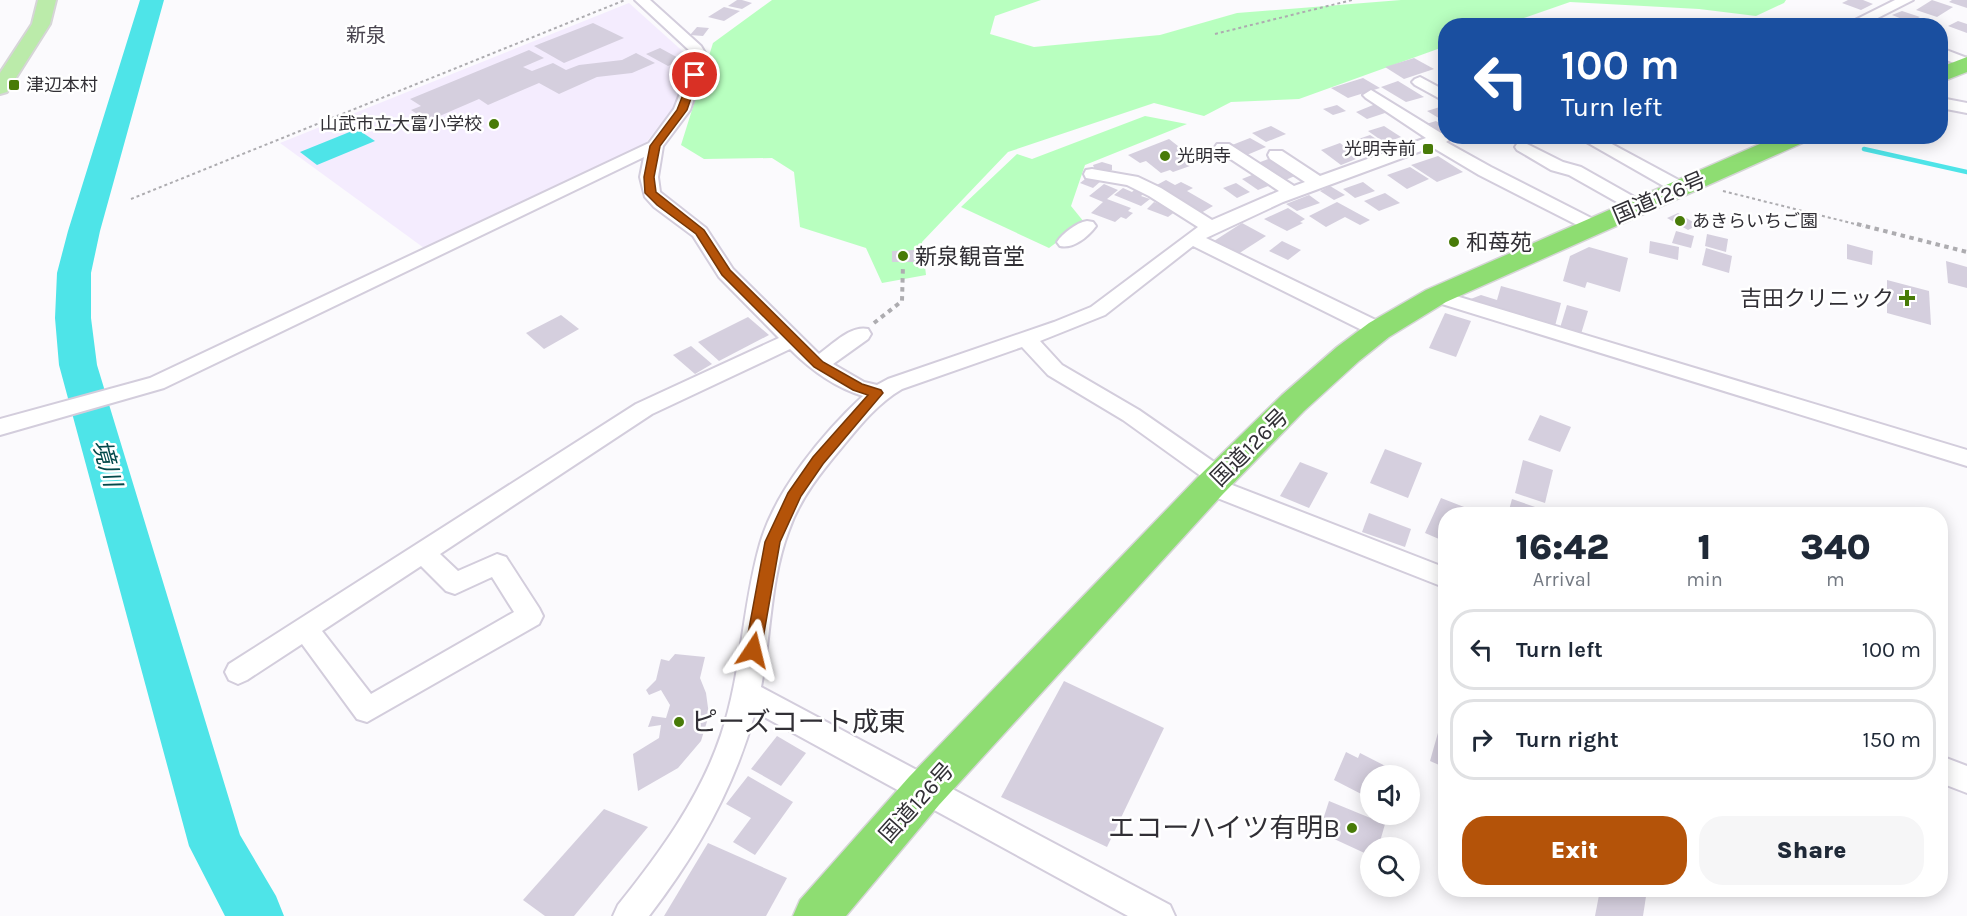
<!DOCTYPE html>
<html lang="en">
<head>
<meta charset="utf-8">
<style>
  body { margin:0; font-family:Karla,"Noto Sans JP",sans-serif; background:#f6f6f7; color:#1f2937; height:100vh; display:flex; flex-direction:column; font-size:22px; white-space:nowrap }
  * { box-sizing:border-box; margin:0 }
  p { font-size:20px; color:#747a83 }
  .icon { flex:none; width:33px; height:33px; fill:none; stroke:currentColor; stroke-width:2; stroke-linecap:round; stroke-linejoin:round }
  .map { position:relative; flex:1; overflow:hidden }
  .details { position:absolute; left:1438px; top:507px; width:510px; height:390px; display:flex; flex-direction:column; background:#fff; border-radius:24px; box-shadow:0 3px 15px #0003 }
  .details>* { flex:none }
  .guide { position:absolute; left:1438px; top:18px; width:510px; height:126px; border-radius:24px; box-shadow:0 3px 15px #0003; background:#1a4fa0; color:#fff; overflow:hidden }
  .controls { position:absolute; left:1360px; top:765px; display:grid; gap:12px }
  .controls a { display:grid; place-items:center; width:60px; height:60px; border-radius:50%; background:#fff; box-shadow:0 3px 15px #0003; font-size:30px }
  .pin { position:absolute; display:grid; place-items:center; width:51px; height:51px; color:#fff; margin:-26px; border:3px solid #fff; border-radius:50%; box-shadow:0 2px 6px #0007 }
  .me { position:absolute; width:66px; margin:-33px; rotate:10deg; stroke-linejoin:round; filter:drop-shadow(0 0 4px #0008) }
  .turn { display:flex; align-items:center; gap:21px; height:126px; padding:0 24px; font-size:27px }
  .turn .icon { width:78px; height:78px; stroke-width:2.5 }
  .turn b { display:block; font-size:42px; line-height:51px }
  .eta { display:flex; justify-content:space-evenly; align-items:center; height:102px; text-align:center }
  .eta b { font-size:36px; font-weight:800; line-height:42px }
  .primary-button { display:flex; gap:12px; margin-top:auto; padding:12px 24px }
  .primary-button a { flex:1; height:69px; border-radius:24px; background:#b45309; color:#fff; font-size:24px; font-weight:800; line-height:69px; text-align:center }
  .primary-button a+a { background:#f6f6f7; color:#1f2937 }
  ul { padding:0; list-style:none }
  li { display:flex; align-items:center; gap:18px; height:81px; margin:0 12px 9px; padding:0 12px; border:3px solid #e0e1e3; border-radius:24px }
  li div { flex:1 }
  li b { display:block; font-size:22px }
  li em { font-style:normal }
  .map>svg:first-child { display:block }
</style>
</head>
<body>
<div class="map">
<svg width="1967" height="916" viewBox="0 0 1967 916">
  <rect width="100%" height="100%" fill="#fbfafd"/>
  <polygon fill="#f4ecfe" points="629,3 688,56 675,105 645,144 424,248 280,143"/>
  <g fill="#b8ffbf">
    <polygon points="772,0 1041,0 995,16 990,34 1034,47 1160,35 1237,13 1401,0 1786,0 1784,3 1756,16 1699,9 1570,2 1504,25 1446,26 1446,46 1299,99 1231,102 1204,116 1154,103 1008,152 922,242 926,275 882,283 866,248 800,227 794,172 772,158 704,159 681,145 713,43"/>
    <polygon points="1145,116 1187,124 1085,165 1071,206 1084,222 1049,248 961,207 1017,154 1032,159"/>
  </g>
  <polygon fill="#4ee4e8" points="357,129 375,141 317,165 300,152"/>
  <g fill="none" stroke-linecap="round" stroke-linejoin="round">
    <polyline stroke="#4ee4e8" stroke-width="4.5" points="1864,149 1967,172"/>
    <polygon fill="#4ee4e8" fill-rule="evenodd" points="140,0 164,0 100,231 91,273 91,318 97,365 240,835 276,896 284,916 225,916 189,846 59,365 55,318 57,273 68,231"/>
  </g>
  <g fill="#d5cfde">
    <polygon points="737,0 742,0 752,3 742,9 728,6"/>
    <polygon points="1848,0 1863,0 1873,4 1861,10 1842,3"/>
    <polygon points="1932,0 1953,7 1937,17 1916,10"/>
    <polygon points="1952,0 1967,0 1967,8 1949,2"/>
    <polygon points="724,7 740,11 724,21 708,17"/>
    <polygon points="1902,11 1920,17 1910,22 1892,15"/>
    <polygon points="1958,21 1967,24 1967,33 1948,26"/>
    <polygon points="593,23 624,38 564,63 534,46"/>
    <polygon points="697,27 709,28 703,36 690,35"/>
    <polygon points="660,48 682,60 668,66 646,54"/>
    <polygon points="529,50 544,58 523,67 532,71 553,63 566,70 579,65 622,60 636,53 655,63 632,73 597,77 559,94 539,83 488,105 479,99 428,121 411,110 421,106 410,99"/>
    <polygon points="1414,58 1434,69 1404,79 1385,67"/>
    <polygon points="1363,78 1380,88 1348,98 1331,88"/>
    <polygon points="1398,81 1424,97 1406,102 1381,87"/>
    <polygon points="1378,103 1388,112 1367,119 1356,112"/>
    <polygon points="1337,105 1346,111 1333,115 1323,109"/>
    <polygon points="1443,106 1446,108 1446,118 1442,120 1427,111"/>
    <polygon points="1436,121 1446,127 1446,130 1436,134 1423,125"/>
    <polygon points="1271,126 1286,134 1266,142 1252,133"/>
    <polygon points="1384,126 1401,137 1385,143 1368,131"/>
    <polygon points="1370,135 1381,142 1375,143 1383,149 1365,155 1347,143"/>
    <polygon points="1250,138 1266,147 1242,157 1227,147"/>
    <polygon points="1169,139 1196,160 1187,163 1190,166 1173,172 1170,170 1161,173 1146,161 1140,163 1128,155"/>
    <polygon points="1340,143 1349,150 1345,151 1356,159 1341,165 1321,150"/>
    <polygon points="1438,156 1463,172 1437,182 1411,165"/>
    <polygon points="1271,158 1297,175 1281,182 1255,164"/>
    <polygon points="1102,162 1112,165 1112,170 1104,173 1095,170 1093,165"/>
    <polygon points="1410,167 1429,179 1407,189 1387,175"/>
    <polygon points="1257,173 1273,184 1258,190 1242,179"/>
    <polygon points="1089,176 1101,181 1093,188 1080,183"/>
    <polygon points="1166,180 1175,185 1181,182 1193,188 1187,191 1213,206 1201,213 1153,187"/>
    <polygon points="1363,182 1375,191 1355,198 1343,189"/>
    <polygon points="1236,183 1250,192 1237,198 1223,188"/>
    <polygon points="1104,184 1118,190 1107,199 1131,208 1128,211 1133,213 1126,219 1121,217 1115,222 1091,213 1103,202 1089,196"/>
    <polygon points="1330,186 1345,195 1334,200 1320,191"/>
    <polygon points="1123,188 1132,192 1136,188 1146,192 1141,196 1150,199 1141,206 1114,195"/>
    <polygon points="1385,193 1400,203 1379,211 1364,201"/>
    <polygon points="1309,195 1320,203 1297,211 1286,204"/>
    <polygon points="1154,202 1176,211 1168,217 1147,209"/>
    <polygon points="1337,202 1370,220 1360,225 1345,217 1326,227 1309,216"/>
    <polygon points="1288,208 1305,219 1300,222 1303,223 1287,231 1264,219"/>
    <polygon points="1678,213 1698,225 1688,230 1667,218"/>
    <polygon points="1242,223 1266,236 1238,254 1214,241"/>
    <polygon points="1676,231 1694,236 1691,248 1672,243"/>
    <polygon points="1707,234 1728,239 1726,252 1705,246"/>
    <polygon points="1282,241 1301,250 1288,260 1269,251"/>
    <polygon points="1650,241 1679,247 1678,260 1649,253"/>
    <polygon points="1847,244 1873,251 1872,265 1847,259"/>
    <polygon points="1589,247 1628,258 1620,292 1587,282 1585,288 1563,281 1570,256"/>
    <polygon points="1706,248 1732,256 1729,273 1702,265"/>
    <polygon points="914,250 914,262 892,262 892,251"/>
    <polygon points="1946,261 1967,267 1967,288 1948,283"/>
    <polygon points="1887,280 1929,291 1931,325 1887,313"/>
    <polygon points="1501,286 1561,303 1555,326 1468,300 1481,295 1497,300"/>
    <polygon points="1567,305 1588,311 1581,334 1560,328"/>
    <polygon points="1445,313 1471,321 1456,357 1429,348"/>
    <polygon points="561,315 579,329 544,349 526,333"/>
    <polygon points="748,317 769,335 719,361 698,342"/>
    <polygon points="691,346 712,364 695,374 673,355"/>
    <polygon points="1540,415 1571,427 1560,452 1528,440"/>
    <polygon points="1385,449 1422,463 1408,498 1370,483"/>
    <polygon points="1523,460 1553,470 1545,503 1515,493"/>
    <polygon points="1300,462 1328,473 1309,508 1280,496"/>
    <polygon points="1441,498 1482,514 1446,514 1446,542 1425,533"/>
    <polygon points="1512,499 1541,509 1540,514 1508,514"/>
    <polygon points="1369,513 1411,529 1405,547 1362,532"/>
    <polygon points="675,654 705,657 700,678 706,693 709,715 701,741 678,768 638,791 633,754 659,738 661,725 648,727 652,716 666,718 670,705 661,690 649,695 646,690 656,680 661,659 669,661"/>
    <polygon points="1064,681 1164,728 1107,847 1001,797"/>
    <polygon points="1445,708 1446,708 1446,768 1430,761"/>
    <polygon points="777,736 806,753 781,786 751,769"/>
    <polygon points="1346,752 1358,758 1360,753 1405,776 1371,776 1371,799 1334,780"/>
    <polygon points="748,776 793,802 755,855 733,842 751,818 726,804"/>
    <polygon points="1329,801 1385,824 1379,845 1376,843 1375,848 1371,848 1371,856 1319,832"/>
    <polygon points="604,809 648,827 574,916 545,916 523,900"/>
    <polygon points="708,843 787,878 766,916 664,916"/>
    <polygon points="1600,890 1647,890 1643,916 1595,916"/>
  </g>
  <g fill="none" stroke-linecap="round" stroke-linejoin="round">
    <defs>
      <g id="minor">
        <path d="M635 0H650L701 46 708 58 690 110 663 146 658 177 660 192 706 228 733 269 819 354C833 344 851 325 868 329L871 334 868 339 833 364 864 382 877 385 888 379 1054 322 1091 307 1198 227 1149 196 1127 185 1086 178 1084 174 1086 170 1092 169 1138 177 1161 188 1212 220 1279 191 1217 150 1215 147 1217 144H1229L1294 186 1305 182 1270 159 1268 155 1270 151H1282L1320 176 1426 138 1366 98 1363 95 1371 90 1441 133 1446 131V136H1455L1446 142 1491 167 1599 222 1602 226 1599 230H1587L1479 175 1432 147 1283 202 1206 238 1386 325 1389 330 1386 335 1379 337 1372 335 1193 246 1105 315 1040 341 1062 365 1139 410 1227 471 1230 477 1227 483 1446 568V588L1202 492 1198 486 1205 479 1123 420 1048 375 1022 347 902 389C878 403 861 424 843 446 822 471 800 498 789 530 770 579 771 636 761 687L1170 905 1175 916H1128L755 712C735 787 696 855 649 916H613L618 905C659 854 700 798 721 735 742 673 742 607 760 544 775 491 823 433 863 396 834 387 811 370 790 349L652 414 440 554 458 571 497 554 506 557 539 608 543 616 539 624 367 722 357 719 302 644 247 680 238 684 229 680 225 672 229 664 636 404 779 338 719 277 693 236 654 207 645 197 640 177 644 157 164 388 0 435V419L150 378 649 143 674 109 694 58 690 51ZM421 566 446 591 455 594 492 577 514 612 371 694 322 631Z"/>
        <polygon points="1895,0 1913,0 1862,26 1843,26"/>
        <polygon points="1941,48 1967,58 1967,68 1941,58"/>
        <polygon points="1420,77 1446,91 1446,102 1415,85 1412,82 1415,79"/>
        <polygon points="1941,98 1967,103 1967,113 1941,108"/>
        <polygon points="1576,136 1597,136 1686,184 1689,188 1686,192 1674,192"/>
        <polygon points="1757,136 1776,136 1786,146 1778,151 1772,149"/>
        <polygon points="1523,142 1563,162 1581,167 1643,202 1646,206 1643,210 1631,210 1569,175 1551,170 1517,150 1515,147 1517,144"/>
        <path d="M1087 221 1093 222 1096 226C1088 237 1073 249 1060 246L1057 242C1063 233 1076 223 1087 221Z"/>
        <polygon points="1436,290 1967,450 1967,466 1429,300 1426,296 1429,292"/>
        <polygon points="1941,756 1967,766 1967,793 1941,783"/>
      </g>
      <polygon id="major" points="38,0 56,0 50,24 7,92 0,94 0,73 32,24"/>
      <g id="highway">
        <polygon points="1967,57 1967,72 1941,82 1941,67"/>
        <polygon points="1778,136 1811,136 1807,141 1446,302 1389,337 1359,361 1304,411 1222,495 939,805 846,916 793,916 800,900 909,777 1198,477 1282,395 1337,347 1369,323 1426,290"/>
      </g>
    </defs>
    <use href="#minor" stroke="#d3cddc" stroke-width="4"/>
    <use href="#major" stroke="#d6d5d7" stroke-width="4"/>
    <use href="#highway" stroke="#d6d5d7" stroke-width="3"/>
    <g stroke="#adacb0" stroke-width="2" stroke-dasharray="3 3" stroke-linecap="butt">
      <polyline points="1215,34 1352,0"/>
      <polyline points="1723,191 1863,226"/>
      <polyline points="131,199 625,0"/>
    </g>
    <g stroke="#adacb0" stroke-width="4" stroke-dasharray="4.5 4.5" stroke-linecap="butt">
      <polyline points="1857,224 1967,252"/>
      <polyline points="874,323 902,301 903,265"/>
    </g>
    <use href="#minor" fill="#fff" fill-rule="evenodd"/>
    <use href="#major" fill="#bbebaa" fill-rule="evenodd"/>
    <use href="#highway" fill="#8edd72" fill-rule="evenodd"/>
  </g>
  <polygon fill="#b45309" stroke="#753606" stroke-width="1.5" points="691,74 699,75 687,110 660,146 654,177 656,192 704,230 730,270 823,362 862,384 881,390 883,393 823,464 801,496 780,542 761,650 759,655 753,657 748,655 745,650 765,542 788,493 813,457 868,395 853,390 814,367 722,275 696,234 657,205 645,193 644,177 650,146 677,110"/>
  <g fill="#487b08" stroke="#fff" stroke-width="2">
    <rect x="8" y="79" width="12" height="12" rx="3"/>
    <circle cx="494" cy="124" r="6"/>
    <rect x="1422" y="143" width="12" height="12" rx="3"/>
    <circle cx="1165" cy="156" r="6"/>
    <circle cx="1680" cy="221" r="6"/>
    <circle cx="1454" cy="242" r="6"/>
    <circle cx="903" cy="256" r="6"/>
    <path d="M1904 289h6v6h6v6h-6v6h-6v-6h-6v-6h6z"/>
    <circle cx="679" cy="722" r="6"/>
    <circle cx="1352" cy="828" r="6"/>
  </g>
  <g text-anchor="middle" stroke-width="5" stroke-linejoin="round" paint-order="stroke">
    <g font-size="18" fill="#312f35" stroke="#fff" text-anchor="start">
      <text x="26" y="91">津辺本村</text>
      <text x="482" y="130" text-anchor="end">山武市立大富小学校</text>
      <text x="1416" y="155" text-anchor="end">光明寺前</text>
      <text x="1177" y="162">光明寺</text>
      <text x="1692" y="227">あきらいちご園</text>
    </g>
    <g font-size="20" fill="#47424e" stroke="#fff">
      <text x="366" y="42">新泉</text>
    </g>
    <g font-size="22" fill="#312f35" stroke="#fff">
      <text transform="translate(1659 197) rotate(-23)" y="8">国道126号</text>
      <text transform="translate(1249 447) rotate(-45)" y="8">国道126号</text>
      <text transform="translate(916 802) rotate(-48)" y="8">国道126号</text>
    </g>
    <g font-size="22" fill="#312f35" stroke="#fff" text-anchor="start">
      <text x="1466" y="250">和苺苑</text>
      <text x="915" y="264">新泉観音堂</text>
      <text x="1894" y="306" text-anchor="end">吉田クリニック</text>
    </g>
    <g font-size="24" font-style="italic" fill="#03494b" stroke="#fff">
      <text transform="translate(107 463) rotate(74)" y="8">境川</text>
    </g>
    <g font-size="27" fill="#312f35" stroke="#fff" text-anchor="start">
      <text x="691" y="731">ピーズコート成東</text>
      <text x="1340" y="837" text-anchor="end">エコーハイツ有明B</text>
    </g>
  </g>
</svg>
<div class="controls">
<a><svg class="icon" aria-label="sound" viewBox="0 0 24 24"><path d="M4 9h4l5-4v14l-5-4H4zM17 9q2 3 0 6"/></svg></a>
<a><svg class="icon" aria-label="search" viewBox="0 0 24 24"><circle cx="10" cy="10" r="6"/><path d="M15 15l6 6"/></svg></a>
</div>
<div class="pin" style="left:695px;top:75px;background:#d93025"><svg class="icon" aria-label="arrive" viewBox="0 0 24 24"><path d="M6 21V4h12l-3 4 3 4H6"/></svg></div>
<svg class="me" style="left:753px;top:650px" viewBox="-20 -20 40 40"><path d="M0-17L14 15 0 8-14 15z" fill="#b45309" stroke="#fff" stroke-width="4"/></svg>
<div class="guide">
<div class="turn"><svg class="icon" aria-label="left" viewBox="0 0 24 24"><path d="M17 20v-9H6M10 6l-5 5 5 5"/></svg><div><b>100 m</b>Turn left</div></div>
</div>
<section class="details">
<div class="eta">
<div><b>16:42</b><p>Arrival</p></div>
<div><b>1</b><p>min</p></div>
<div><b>340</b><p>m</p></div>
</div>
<ul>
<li><svg class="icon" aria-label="left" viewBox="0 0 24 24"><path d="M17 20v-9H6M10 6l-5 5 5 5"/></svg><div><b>Turn left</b></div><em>100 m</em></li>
<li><svg class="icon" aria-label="right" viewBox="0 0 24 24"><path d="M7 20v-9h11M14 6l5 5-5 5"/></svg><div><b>Turn right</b></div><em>150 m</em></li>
</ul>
<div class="primary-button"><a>Exit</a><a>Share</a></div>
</section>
</div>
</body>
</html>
